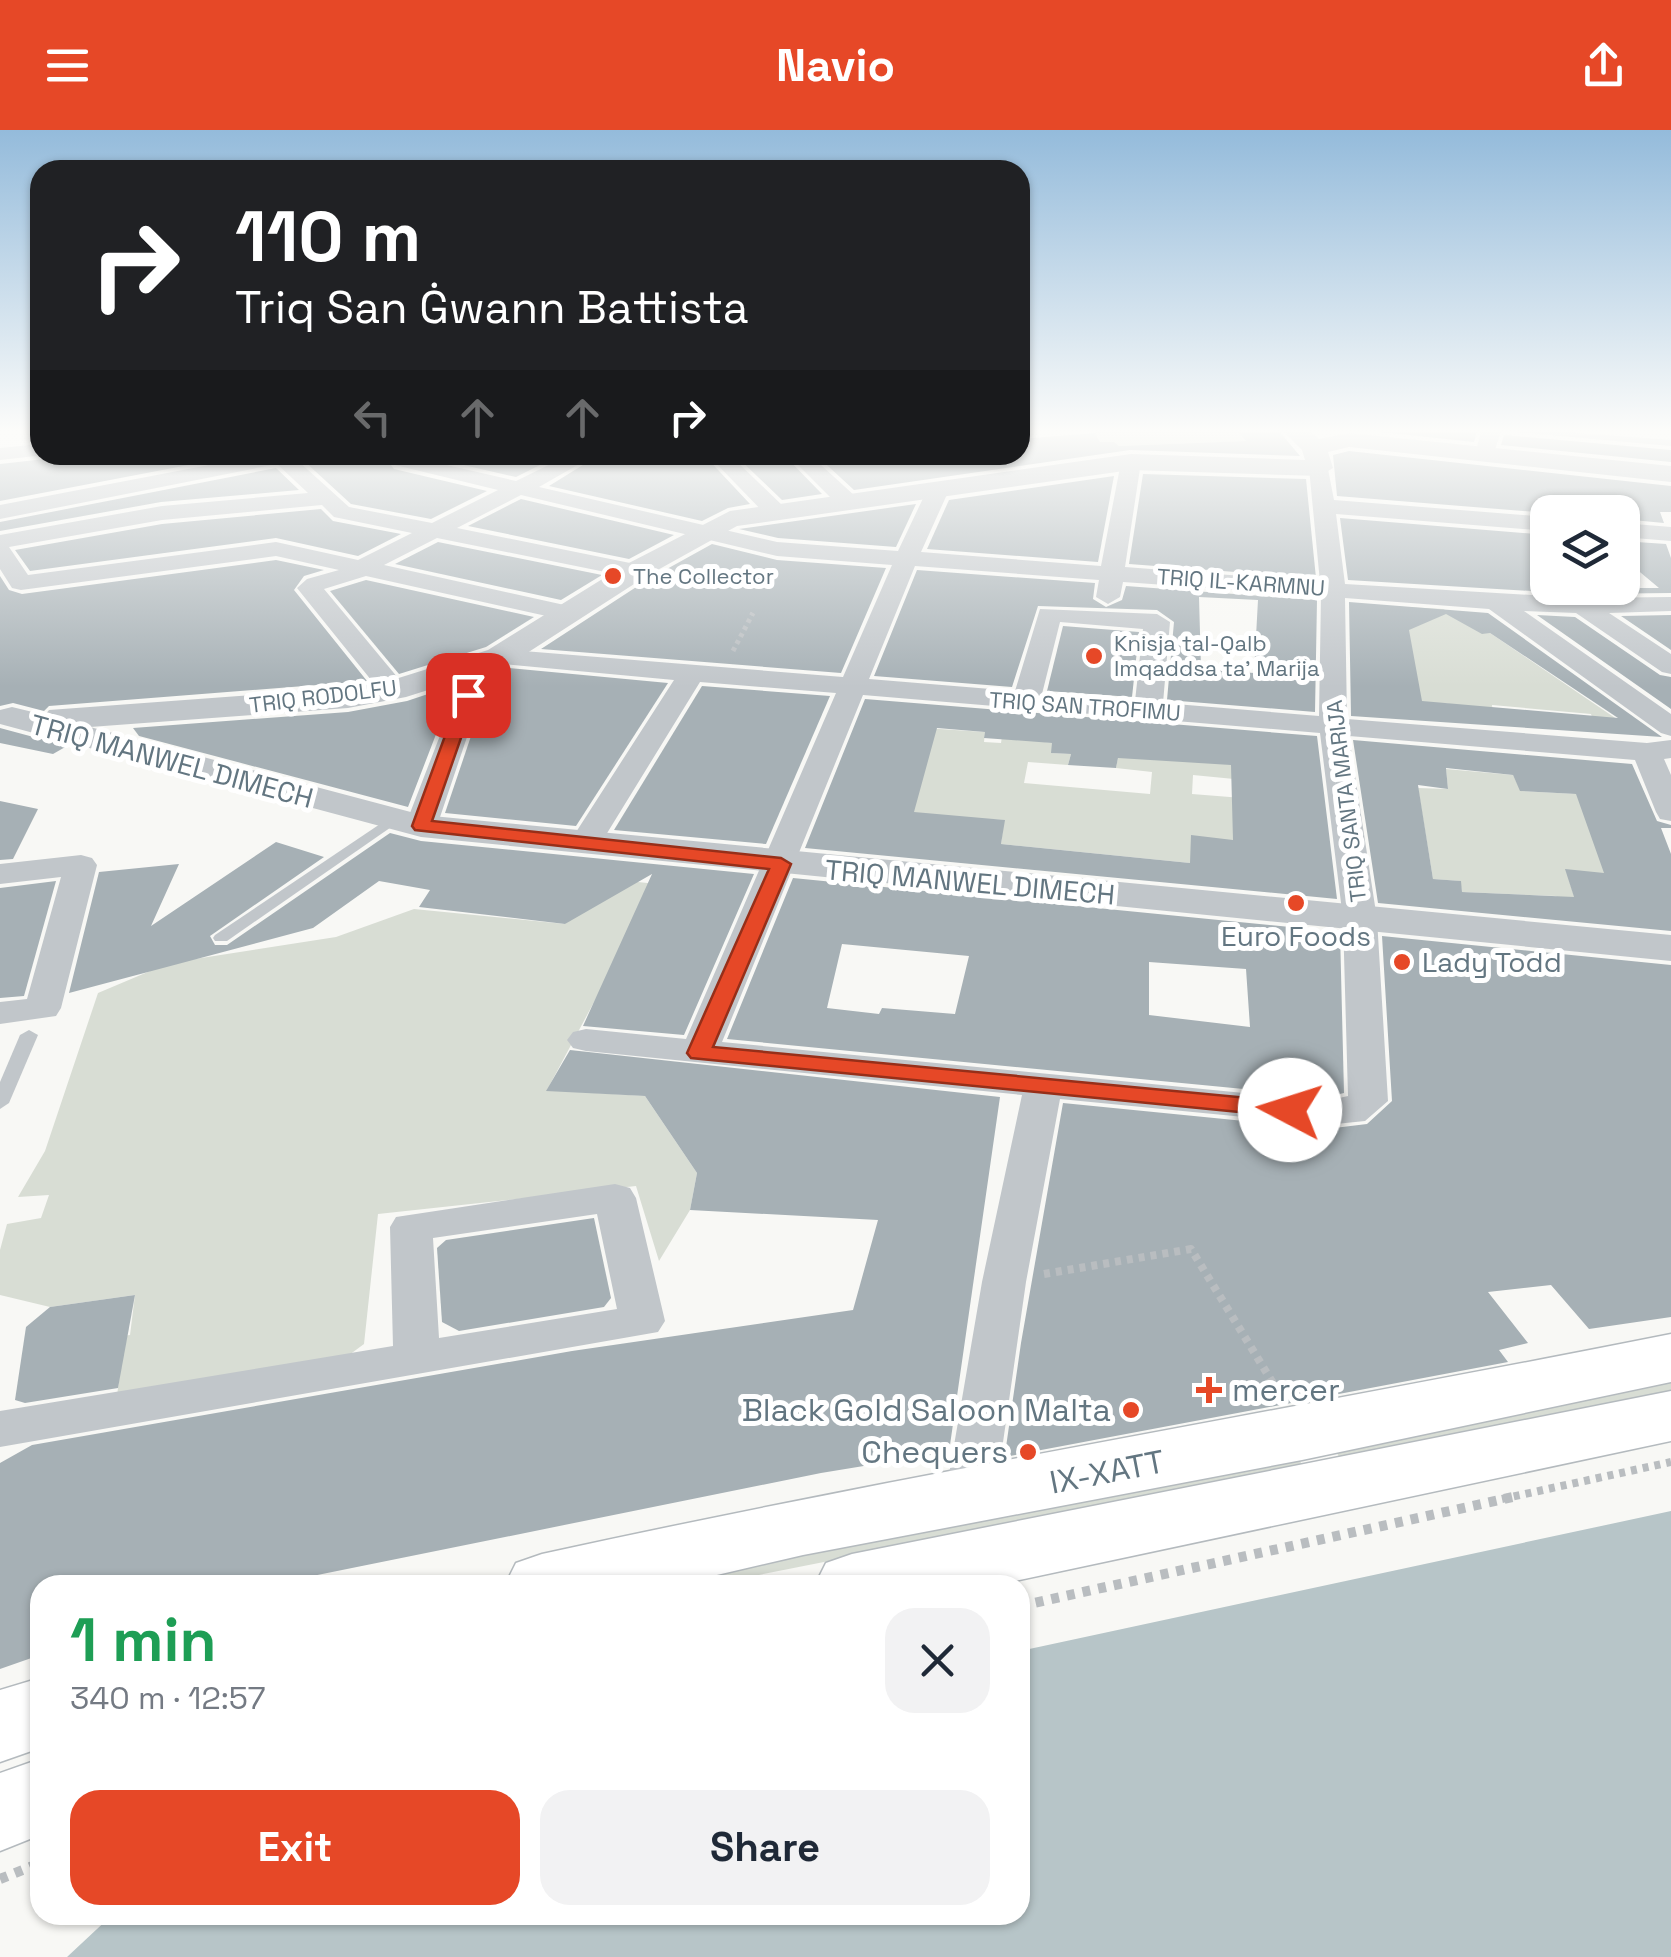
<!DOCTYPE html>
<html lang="en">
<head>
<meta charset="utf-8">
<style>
  body { margin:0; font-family:"Space Grotesk",sans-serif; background:#f2f2f3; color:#1f2937; height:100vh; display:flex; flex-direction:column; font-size:38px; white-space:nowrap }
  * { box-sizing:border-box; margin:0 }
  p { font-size:32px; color:#747a83 }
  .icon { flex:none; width:55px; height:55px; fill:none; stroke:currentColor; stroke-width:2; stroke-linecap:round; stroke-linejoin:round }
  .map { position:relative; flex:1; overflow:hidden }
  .details { position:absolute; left:30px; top:1445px; width:1000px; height:350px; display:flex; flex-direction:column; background:#fff; border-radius:30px; box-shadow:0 2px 8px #0004 }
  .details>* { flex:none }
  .hud { position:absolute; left:30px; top:30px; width:1000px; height:305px; border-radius:30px; box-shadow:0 2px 8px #0004; background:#202124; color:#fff; overflow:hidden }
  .fabs { position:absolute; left:1530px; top:365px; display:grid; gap:20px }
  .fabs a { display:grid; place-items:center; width:110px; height:110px; border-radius:20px; background:#fff; box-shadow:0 2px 8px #0004; font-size:50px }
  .pin { position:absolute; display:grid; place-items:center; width:85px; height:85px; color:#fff; margin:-42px; border-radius:20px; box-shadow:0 5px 15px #0006 }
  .me { position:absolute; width:110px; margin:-55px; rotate:275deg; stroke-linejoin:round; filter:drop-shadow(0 0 8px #0008) }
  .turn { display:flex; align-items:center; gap:35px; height:210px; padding:0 40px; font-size:45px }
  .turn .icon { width:130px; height:130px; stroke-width:2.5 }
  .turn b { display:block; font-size:70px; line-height:85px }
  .lanes { display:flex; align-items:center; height:95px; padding:0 40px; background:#0003; justify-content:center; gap:50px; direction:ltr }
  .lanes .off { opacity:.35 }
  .round { display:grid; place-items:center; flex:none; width:105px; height:105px; border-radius:30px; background:#f2f2f3 }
  .head { display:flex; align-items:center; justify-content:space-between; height:170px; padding:0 40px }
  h1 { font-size:60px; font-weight:800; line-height:75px; color:#1e9e55 }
  .action { display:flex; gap:20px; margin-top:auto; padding:20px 40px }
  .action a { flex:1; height:115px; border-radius:30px; background:#e64827; color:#fff; font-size:40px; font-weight:800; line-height:115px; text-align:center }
  .action a+a { background:#f2f2f3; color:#1f2937 }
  header { display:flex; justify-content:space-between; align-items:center; height:130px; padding:0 40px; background:#e64827; color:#fff; font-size:45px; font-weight:800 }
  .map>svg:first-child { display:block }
</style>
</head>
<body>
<header><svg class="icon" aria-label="menu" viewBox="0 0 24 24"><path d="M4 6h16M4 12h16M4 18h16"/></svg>Navio<svg class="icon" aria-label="share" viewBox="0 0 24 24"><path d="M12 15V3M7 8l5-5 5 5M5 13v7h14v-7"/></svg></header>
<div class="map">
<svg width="1671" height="1827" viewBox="0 0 1671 1827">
  <rect width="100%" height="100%" fill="#f8f8f5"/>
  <g fill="#d8ddd4">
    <polygon points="1094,301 1237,301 1246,311 1119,316 1113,312 1100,312"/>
    <polygon points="1388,476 1444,479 1447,484 1490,503 1627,596 1595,596 1591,584 1492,575 1493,585 1445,573 1406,579"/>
    <polygon points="894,596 985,602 984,612 1001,613 1002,606 1052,613 1052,623 1071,624 1068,635 1028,632 1024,653 1150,664 1152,642 1116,638 1121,612 1234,619 1234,649 1193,645 1192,664 1255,669 1257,704 1190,733 1001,714 1004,690 904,685"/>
    <polygon points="1446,639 1513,645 1521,661 1595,665 1653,766 1566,740 1582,792 1556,766 1462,762 1460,751 1433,749 1418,658 1448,659"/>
    <polygon points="619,750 657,754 547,960 645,966 697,1043 690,1080 659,1131 636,1056 378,1084 364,1214 345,1228 117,1266 122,1226 100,1209 130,1205 135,1165 50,1177 0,1165 0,1120 7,1094 41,1088 49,1065 18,1067 45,1021 98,863 169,833 336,807 414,779 565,794"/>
    <polygon points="1671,1250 1671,1261 1339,1327 1336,1321"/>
    <polygon points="1297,1327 1304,1337 708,1455 643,1455"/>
  </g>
  <polygon fill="#b7c5c8" points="1671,1381 1671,1827 67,1827 112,1785 1020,1785 1020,1521"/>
  <g fill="#a6b0b5" fill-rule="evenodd">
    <polygon points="1237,301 1279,301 1300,326 1130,320 854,360 816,325 1020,325 1020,309 1095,303 1100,312 1114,312 1119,316 1246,311"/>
    <polygon points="1371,301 1477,301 1474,312"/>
    <polygon points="1504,305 1671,320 1671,332 1501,315"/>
    <polygon points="1349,321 1671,356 1671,382 1660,382 1664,393 1622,389 1622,382 1569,382 1548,365 1548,383 1337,366 1333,325"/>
    <polygon points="49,325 241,325 0,371 0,334 45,329"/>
    <polygon points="307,325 392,325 388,331 394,339 487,361 431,389 351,374 303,330"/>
    <polygon points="420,325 560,325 516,347"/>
    <polygon points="599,325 704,325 750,374 728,378 702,391 549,356"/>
    <polygon points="735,325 784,325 822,364 782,370"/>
    <polygon points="276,338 299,360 161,372 0,401 0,392"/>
    <polygon points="1143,344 1306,349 1316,448 1129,434"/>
    <polygon points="1114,346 1098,432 927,419 949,370"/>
    <polygon points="521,369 674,405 629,429 468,396"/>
    <polygon points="916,374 896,417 778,408 739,399"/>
    <polygon points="321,379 333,391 401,404 358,426 276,408 30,441 15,420 162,394"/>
    <polygon points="1340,388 1548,405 1548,458 1659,458 1622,427 1622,411 1666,414 1671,428 1671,463 1582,464 1348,450"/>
    <polygon points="438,412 602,445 561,470 395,434"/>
    <polygon points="712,414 777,430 886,438 841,543 541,519 647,450"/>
    <polygon points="276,430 324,440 304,446 294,460 367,551 49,576 44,581 13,573 0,576 0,446 9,460 22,464"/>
    <path d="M917 440 1095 453 1093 469 1106 477 1122 470 1126 456 1317 470 1315 582 1167 570 1174 492 1157 480 1038 476 1012 557 874 546ZM1199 467 1258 470 1254 543 1201 539Z"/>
    <polygon points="366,450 534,487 486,517 399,544 330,461"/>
    <path d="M1349 472 1488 483 1662 607 1351 586ZM1446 484 1482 504 1490 503 1618 588 1422 571 1409 500Z"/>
    <polygon points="1537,485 1575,487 1660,545 1671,547 1671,579"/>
    <polygon points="1671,485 1671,520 1621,486"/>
    <polygon points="1063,496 1139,502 1132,567 1047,561"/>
    <polygon points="509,538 668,553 576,696 445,683 492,544"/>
    <polygon points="455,555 408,677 139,606 133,598 348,582 407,571"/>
    <polygon points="702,556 830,566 766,714 614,700"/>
    <path d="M865 569 1317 606 1337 769 805 718ZM937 598 985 602 984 608 1052 613 1051 623 1071 624 1068 635 1116 638 1118 628 1231 635 1233 710 1191 705 1190 733 1001 714 1005 690 914 682Z"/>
    <polygon points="0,598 67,616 53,624 0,613"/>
    <path d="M1353 610 1632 634 1657 691 1671 695V698H1661L1671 724V801L1378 773ZM1446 638 1513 645 1520 661 1576 664 1604 743 1565 739 1574 767 1462 762 1461 751 1433 749 1418 655 1448 659Z"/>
    <polygon points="0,671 38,679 13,729 0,730"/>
    <polygon points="390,703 421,711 754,744 684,905 583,896 652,744 565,794 419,777 430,760 379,751 313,798 69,863 99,742 179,734 151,796 276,712 324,727 210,806 215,815 227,815"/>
    <path d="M793 748 1340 802 1344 963 1326 967 727 909ZM842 814 969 826 955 884 882 878 879 884 827 878ZM1149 832 1246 839 1250 897 1149 885Z"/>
    <polygon points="56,751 24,866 0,868 0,758"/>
    <polygon points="1382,806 1671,835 1671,1187 1589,1199 1551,1155 1488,1162 1528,1213 1499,1220 1508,1232 1010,1326 1006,1317 1021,1213 1063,973 1326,999 1367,994 1392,971"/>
    <polygon points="570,920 1000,967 949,1322 821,1343 268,1455 40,1455 40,1525 0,1539 0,1333 32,1315 572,1221 853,1180 878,1090 690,1080 697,1043 645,966 546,961"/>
    <polygon points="594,1088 611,1168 604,1177 459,1201 442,1192 437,1118 446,1110"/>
    <polygon points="135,1165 118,1258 25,1273 15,1270 26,1197 50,1177"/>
  </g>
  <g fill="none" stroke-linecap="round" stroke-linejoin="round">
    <defs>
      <g id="secondary">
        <path d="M1671 1204V1252L1302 1330 803 1425 674 1455H505L516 1433 542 1424C916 1342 1295 1279 1671 1204Z"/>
        <polygon points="1671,1261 1671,1311 996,1455 815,1455 826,1433 852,1424"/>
        <polygon points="40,1548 40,1618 0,1632 0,1560"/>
        <polygon points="40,1629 40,1705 0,1721 0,1643"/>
      </g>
    </defs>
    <use href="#secondary" stroke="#b4babe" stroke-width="3"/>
    <polyline stroke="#b9bdc0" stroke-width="4" stroke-dasharray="2.5 2.5" stroke-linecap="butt" points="751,485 753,482"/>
    <polyline stroke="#b9bdc0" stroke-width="5" stroke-dasharray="4 4" stroke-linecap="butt" points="733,521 753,483"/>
    <g stroke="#b9bdc0" stroke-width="8" stroke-dasharray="6 6" stroke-linecap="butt">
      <polyline points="1044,1144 1191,1119 1279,1263"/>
      <polyline points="1502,1369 1671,1332"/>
    </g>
    <g stroke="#b9bdc0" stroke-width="10" stroke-dasharray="8 8" stroke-linecap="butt">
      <polyline points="1020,1476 1513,1367"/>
      <polyline points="0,1749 40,1733"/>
    </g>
    <g fill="#c1c6ca" fill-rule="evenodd">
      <polygon points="1504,301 1553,301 1671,310 1671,316"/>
      <polygon points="392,686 399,690 397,693 227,811 215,811 213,808 215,805"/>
      <polygon points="29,900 38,905 9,973 0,979 0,952 20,905"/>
    </g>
    <g fill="#c1c6ca" fill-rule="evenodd">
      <polygon points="1481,301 1501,301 1492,329 1478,329 1475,325"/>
      <polygon points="40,314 40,325 45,325 0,330 0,318"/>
      <path d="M261 325H303L297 330 349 377 432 393 498 360 395 335 392 331 395 327 403 325 516 351 569 325H595L539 357 777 412 898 421 927 360 938 353 949 360 921 422 1101 436 1121 332 1131 326 1141 332 1125 437 1320 452 1309 338 1313 334H1327L1334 370 1548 387V401L1336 384 1345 454 1582 468 1671 467V481L1609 483 1671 524V544L1662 542 1576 483 1524 481 1671 584V606L1661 603 1489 479 1345 468 1347 589 1647 613 1671 610V628L1664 629 1671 645V691L1660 689 1656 682 1635 630 1349 606 1377 789 1388 971 1365 991 1326 995 1060 969 1026 1152 995 1368 988 1382 970 1388 952 1382 945 1368 982 1152 1022 965 586 921 573 918 567 910 573 902 586 899 686 909 836 563 700 552 601 713 596 720H574L569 713 674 550 492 533 437 696 432 703H410L405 696 470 528H486L490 521 499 519 843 547 892 435 777 426 521 365 457 398 635 434 647 441 635 448 437 408 384 435 578 478 582 483 569 491 366 446 324 459 408 560 394 568 384 566 297 458 307 449 339 440 276 426 21 460 12 458 0 439V405L162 376 308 363 277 334 0 389V375ZM322 375 334 387 412 403 358 430 276 412 28 445 9 417 162 390ZM915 436 1099 450 1096 467 1108 474 1120 467 1123 452 1321 466 1319 586 1163 573 1170 492 1157 484 1040 479 1015 561 869 549ZM1060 492 1143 499 1135 571 1042 564ZM863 565 1320 603 1343 789 1348 966 1326 971 722 912Z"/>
      <polygon points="708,325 730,325 783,376 786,381 783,386 767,386"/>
      <polygon points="788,325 810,325 855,366 858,371 855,376 839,376"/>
      <polygon points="1622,393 1671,397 1671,411 1622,407"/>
      <polygon points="81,725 92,728 97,735 61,878 56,886 0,894 0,872 27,869 61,747 0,754 0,734"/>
      <path d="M615 1054 630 1058 636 1068 665 1191 658 1202 0 1317V1281L393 1216 390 1097 396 1087ZM597 1084 617 1179 439 1208 433 1108Z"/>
    </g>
    <polygon fill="#c1c6ca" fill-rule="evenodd" points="1283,301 1310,301 1319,309 1349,303 1671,336 1671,352 1349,317 1328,322 1333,338 1320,346 1131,340 737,396 645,447 510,534 406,567 348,578 90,597 422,685 1671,805 1671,831 421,707 0,594 0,580 12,577 45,585 49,580 348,558 389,551 488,520 625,435 730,381 1131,324 1305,330 1302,320"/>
    <use href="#secondary" fill="#fff" fill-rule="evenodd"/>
  </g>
  <linearGradient id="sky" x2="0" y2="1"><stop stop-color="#94bbdb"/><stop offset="0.54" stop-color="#fcfcfa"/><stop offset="1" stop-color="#fcfcfa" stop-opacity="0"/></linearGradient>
  <rect width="1671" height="557" fill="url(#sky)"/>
  <polygon fill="#e64827" stroke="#962f19" stroke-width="2.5" points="468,560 476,565 432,691 781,728 791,734 713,917 1290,972 1302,980 1290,987 691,928 687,923 769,739 415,700 412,696 460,565"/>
  <g fill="#e64827" stroke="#fff" stroke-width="4">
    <circle cx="613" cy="446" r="10"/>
    <circle cx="1094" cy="526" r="10"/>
    <circle cx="1296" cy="773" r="10"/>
    <circle cx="1402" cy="832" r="10"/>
    <path d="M1204 1245h10v10h10v10h-10v10h-10v-10h-10v-10h10z"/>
    <circle cx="1131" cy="1280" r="10"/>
    <circle cx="1028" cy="1322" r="10"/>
  </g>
  <g text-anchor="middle" stroke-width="10" stroke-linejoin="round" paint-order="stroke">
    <g font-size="22" fill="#637681" stroke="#fff" text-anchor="start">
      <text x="633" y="454">The Collector</text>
      <text x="1114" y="521">Knisja tal-Qalb<tspan x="1114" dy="25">Imqaddsa ta' Marija</tspan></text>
    </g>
    <g font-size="22" fill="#637681" stroke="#fff">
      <text transform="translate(1241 452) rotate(4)" y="8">TRIQ IL-KARMNU</text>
      <text transform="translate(323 566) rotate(-7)" y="8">TRIQ RODOLFU</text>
      <text transform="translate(1085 576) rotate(4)" y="8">TRIQ SAN TROFIMU</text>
      <text transform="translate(1346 671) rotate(-97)" y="8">TRIQ SANTA MARIJA</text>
    </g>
    <g font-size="28" fill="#637681" stroke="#fff">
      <text transform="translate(172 631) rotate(15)" y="10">TRIQ MANWEL DIMECH</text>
      <text transform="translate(970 752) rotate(5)" y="10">TRIQ MANWEL DIMECH</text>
    </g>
    <g font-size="28" fill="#637681" stroke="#fff">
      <text x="1296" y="816">Euro Foods</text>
      <text x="1422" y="842" text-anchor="start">Lady Todd</text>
    </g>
    <g font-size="32" fill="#637681" stroke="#fff" text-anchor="end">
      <text x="1232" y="1271" text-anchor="start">mercer</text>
      <text x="1111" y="1291">Black Gold Saloon Malta</text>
      <text x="1008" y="1333">Chequers</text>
    </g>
    <g font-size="32" fill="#637681" stroke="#fff">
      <text transform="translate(1107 1342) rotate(-11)" y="11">IX-XATT</text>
    </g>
  </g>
</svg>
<div class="fabs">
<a><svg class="icon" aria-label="layers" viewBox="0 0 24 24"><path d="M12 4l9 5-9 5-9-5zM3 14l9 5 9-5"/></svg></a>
</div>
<div class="pin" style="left:468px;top:565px;background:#d93025"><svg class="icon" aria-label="arrive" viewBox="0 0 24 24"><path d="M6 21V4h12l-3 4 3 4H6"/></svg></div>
<svg class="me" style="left:1290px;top:980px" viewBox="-20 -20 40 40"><circle r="19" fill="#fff"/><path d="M0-13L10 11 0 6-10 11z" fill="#e64827"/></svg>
<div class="hud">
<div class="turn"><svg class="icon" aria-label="right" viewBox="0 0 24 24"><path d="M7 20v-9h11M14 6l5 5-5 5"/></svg><div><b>110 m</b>Triq San Ġwann Battista</div></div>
<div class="lanes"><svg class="icon off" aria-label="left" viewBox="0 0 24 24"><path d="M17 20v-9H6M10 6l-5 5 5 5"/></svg><svg class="icon off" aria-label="ahead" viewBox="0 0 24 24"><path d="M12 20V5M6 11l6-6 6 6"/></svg><svg class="icon off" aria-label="ahead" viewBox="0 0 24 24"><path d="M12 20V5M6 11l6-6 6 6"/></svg><svg class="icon" aria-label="right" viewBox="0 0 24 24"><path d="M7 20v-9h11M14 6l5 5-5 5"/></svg></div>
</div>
<section class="details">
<div class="head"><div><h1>1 min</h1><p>340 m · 12:57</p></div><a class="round"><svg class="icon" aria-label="close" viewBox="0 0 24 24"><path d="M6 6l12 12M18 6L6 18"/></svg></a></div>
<div class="action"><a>Exit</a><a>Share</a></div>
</section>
</div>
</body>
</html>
